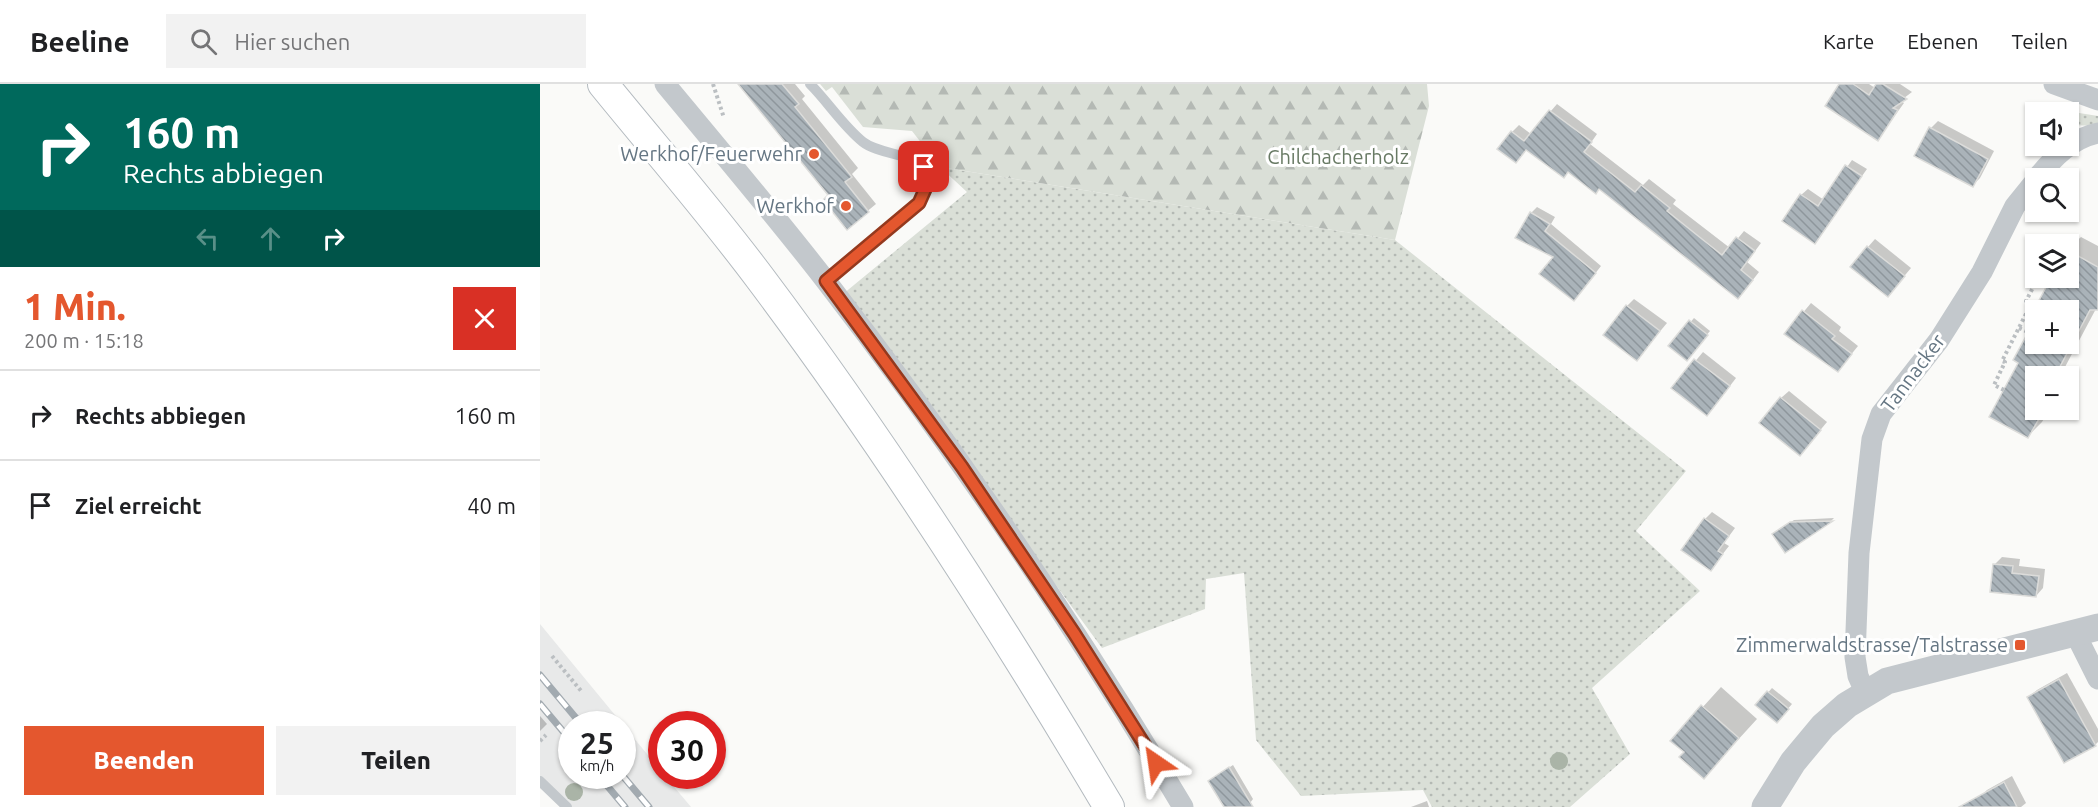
<!DOCTYPE html>
<html lang="de">
<head>
<meta charset="utf-8">
<style>
  body { margin:0; font-family:Ubuntu,sans-serif; background:#f2f2f2; color:#202124; height:100vh; display:flex; flex-direction:column; font-size:22px; white-space:nowrap }
  * { box-sizing:border-box; margin:0 }
  p { font-size:20px; color:#757577 }
  .icon { flex:none; width:33px; height:33px; fill:none; stroke:currentColor; stroke-width:2; stroke-linecap:round; stroke-linejoin:round }
  .map { position:relative; flex:1; overflow:hidden }
  .side { display:flex; flex-direction:column; background:#fff; width:540px }
  .side>* { flex:none }
  .guide { background:#00695c; color:#fff; overflow:hidden }
  .buttons { position:absolute; left:1485px; top:18px; display:grid; gap:12px }
  .buttons a { display:grid; place-items:center; width:54px; height:54px; border-radius:0px; background:#fff; box-shadow:0 2px 4px #0004; font-size:30px }
  .speed { position:absolute; left:18px; top:627px; display:flex; gap:12px; font-size:30px; font-weight:700; text-align:center }
  .speed>* { display:grid; place-content:center; width:78px; height:78px; border-radius:50%; background:#fff; box-shadow:0 2px 4px #0004; line-height:1 }
  .speed small { font-size:15px; font-weight:400 }
  .speed .limit { border:9px solid #d22; background:#fff; color:#111 }
  .pin { position:absolute; display:grid; place-items:center; width:51px; height:51px; color:#fff; margin:-26px; border-radius:12px; box-shadow:0 3px 9px #0006 }
  .me { position:absolute; width:66px; margin:-33px; rotate:328deg; stroke-linejoin:round; filter:drop-shadow(0 0 4px #0008) }
  .turn { display:flex; align-items:center; gap:21px; height:126px; padding:0 24px; font-size:27px }
  .turn .icon { width:78px; height:78px; stroke-width:2.5 }
  .turn b { display:block; font-size:42px; line-height:51px }
  .lanes { display:flex; align-items:center; height:57px; padding:0 24px; background:#0003; justify-content:center; gap:30px; direction:ltr }
  .lanes .off { opacity:.35 }
  .round { display:grid; place-items:center; flex:none; width:63px; height:63px; border-radius:0px; background:#f2f2f2 }
  .headline { display:flex; align-items:center; justify-content:space-between; height:102px; padding:0 24px }
  h1 { font-size:36px; font-weight:800; line-height:45px; color:#e4572e }
  .action { display:flex; gap:12px; margin-top:auto; padding:12px 24px }
  .action a { flex:1; height:69px; border-radius:0px; background:#e4572e; color:#fff; font-size:24px; font-weight:800; line-height:69px; text-align:center }
  .action a+a { background:#f2f2f2; color:#202124 }
  ul { padding:0; list-style:none }
  li { display:flex; align-items:center; gap:18px; height:90px; padding:0 24px; border-top:2px solid #e0e0e0 }
  li div { flex:1 }
  li b { display:block; font-size:22px }
  li em { font-style:normal }
  header { display:flex; align-items:center; gap:36px; box-sizing:border-box; height:84px; padding:0 30px; background:#fff; border-bottom:2px solid #e0e0e0 }
  header strong { font-size:28px }
  nav { display:flex; gap:33px; margin-inline-start:auto; font-size:21px }
  .search { width:420px; height:54px; background:#f2f2f2; display:flex; align-items:center; gap:15px; box-sizing:border-box; padding:0 21px; border-radius:0px; color:#757577; font-size:22px }
  main { display:flex; flex:1; min-height:0 }
  .map>svg:first-child { display:block }
</style>
</head>
<body>
<header>
<strong>Beeline</strong>
<div class="search"><svg class="icon" aria-label="search" viewBox="0 0 24 24"><circle cx="10" cy="10" r="6"/><path d="M15 15l6 6"/></svg>Hier suchen</div>
<nav><a>Karte</a><a>Ebenen</a><a>Teilen</a></nav>
</header>
<main>
<section class="side">
<div class="guide">
<div class="turn"><svg class="icon" aria-label="right" viewBox="0 0 24 24"><path d="M7 20v-9h11M14 6l5 5-5 5"/></svg><div><b>160 m</b>Rechts abbiegen</div></div>
<div class="lanes"><svg class="icon off" aria-label="left" viewBox="0 0 24 24"><path d="M17 20v-9H6M10 6l-5 5 5 5"/></svg><svg class="icon off" aria-label="ahead" viewBox="0 0 24 24"><path d="M12 20V5M6 11l6-6 6 6"/></svg><svg class="icon" aria-label="right" viewBox="0 0 24 24"><path d="M7 20v-9h11M14 6l5 5-5 5"/></svg></div>
</div>
<div class="headline"><div><h1>1 Min.</h1><p>200 m · 15:18</p></div><a class="round" style="background:#d93025;color:#fff"><svg class="icon" aria-label="close" viewBox="0 0 24 24"><path d="M6 6l12 12M18 6L6 18"/></svg></a></div>
<ul>
<li><svg class="icon" aria-label="right" viewBox="0 0 24 24"><path d="M7 20v-9h11M14 6l5 5-5 5"/></svg><div><b>Rechts abbiegen</b></div><em>160 m</em></li>
<li><svg class="icon" aria-label="arrive" viewBox="0 0 24 24"><path d="M6 21V4h12l-3 4 3 4H6"/></svg><div><b>Ziel erreicht</b></div><em>40 m</em></li>
</ul>
<div class="action"><a>Beenden</a><a>Teilen</a></div>
</section>
<div class="map">
<svg width="1558" height="723" viewBox="0 0 1558 723">
  <defs>
    <pattern id="grass-dots" width="8" height="8" patternUnits="userSpaceOnUse" patternTransform="scale(1.5)"><rect width="8" height="8" fill="#dadfd7"/><path d="M2 2h.1M6 6h.1" fill="none" stroke="#b4b9b4" stroke-width="1.8" stroke-linecap="round"/></pattern>
    <pattern id="forest-firs" width="22" height="20" patternUnits="userSpaceOnUse" patternTransform="scale(1.5)"><rect width="22" height="20" fill="#dadfd7"/><path d="M5 1l3.5 6h-7zM16 11l3.5 6h-7z" fill="#b4b9b4"/></pattern>
    <pattern id="building-back-hatch" width="6" height="6" patternUnits="userSpaceOnUse" patternTransform="scale(1.5)"><rect width="6" height="6" fill="#aab3b9"/><path d="M-1 5l2 2M0 0l6 6M5-1l2 2" fill="none" stroke="#8e969c"/></pattern>
  </defs>
  <rect width="100%" height="100%" fill="#fafaf8"/>
  <path fill="#e8e9e9" fill-rule="evenodd" d="M0 540 121 687 122 692H125L151 723H27L0 697ZM32 640H82V692H32Z"/>
  <g fill="url(#grass-dots)">
    <polygon points="1533,28 1558,32 1558,42 1529,41 1529,29"/>
    <polygon points="400,83 855,156 1146,387 1096,447 1160,507 1052,604 1090,670 1030,723 892,723 883,706 761,712 716,656 704,489 666,495 665,525 562,564 303,210 427,108"/>
  </g>
  <polygon fill="url(#forest-firs)" points="280,0 887,0 889,22 855,156 400,83 372,47 323,43 292,3 286,7"/>
  <g fill="#0003">
    <polygon points="200,0 255,0 265,12 262,15 318,84 312,90 336,120 307,144 290,111"/>
    <polygon points="1301,0 1329,0 1335,4 1338,0 1360,0 1372,8 1360,17 1364,19 1338,55"/>
    <polygon points="1017,20 1057,50 1050,60 1103,101 1109,95 1136,116 1133,120 1190,164 1204,147 1221,159 1207,178 1219,188 1205,206 1060,104 1029,87 1023,92 972,48 979,41 991,50"/>
    <polygon points="1398,37 1454,67 1440,94 1433,101 1391,44"/>
    <polygon points="1312,76 1327,85 1275,158 1261,111 1268,105 1284,116"/>
    <polygon points="997,123 1015,133 1011,140 1061,182 1040,209 1015,173 991,129"/>
    <polygon points="1541,153 1558,162 1558,221 1525,283 1530,286 1527,292 1496,292 1496,326 1509,326 1502,338 1488,352 1496,260 1528,260 1528,226 1501,226 1504,221 1499,219 1513,194 1528,194 1528,165"/>
    <polygon points="1335,155 1371,184 1355,203 1328,163"/>
    <polygon points="1094,215 1127,239 1097,275 1087,222"/>
    <polygon points="1271,219 1301,243 1299,247 1318,262 1305,278 1246,249"/>
    <polygon points="1154,234 1170,247 1150,271 1130,262"/>
    <polygon points="1163,268 1196,294 1174,323 1133,304"/>
    <polygon points="1249,307 1287,338 1267,362 1241,314"/>
    <polygon points="1172,428 1195,444 1184,459 1189,462 1171,485 1165,435"/>
    <polygon points="1294,434 1292,436 1245,467 1238,447 1254,436"/>
    <polygon points="1462,473 1480,475 1479,482 1505,485 1503,504 1496,512 1455,480"/>
    <polygon points="1527,589 1558,645 1558,658 1555,661 1489,613 1497,606"/>
    <polygon points="1181,603 1217,635 1164,693 1146,668 1132,657"/>
    <polygon points="1232,604 1252,620 1240,634 1217,621"/>
    <polygon points="0,632 7,640 0,647"/>
    <polygon points="693,681 713,715 710,719 712,723 685,723 669,697"/>
    <polygon points="1472,692 1486,719 1481,723 1445,723 1440,713 1447,706"/>
    <polygon points="887,717 889,723 871,723"/>
  </g>
  <g fill="url(#building-back-hatch)" stroke="#dcdcda" stroke-width="1.5">
    <polygon points="198,0 242,0 259,20 255,23 312,93 305,98 329,128 307,146 283,116 288,111"/>
    <polygon points="1299,0 1313,0 1329,11 1336,0 1343,0 1367,15 1353,24 1358,26 1338,57 1285,22"/>
    <polygon points="1009,26 1052,58 1044,68 1095,108 1101,101 1130,124 1127,127 1182,171 1196,153 1215,167 1201,186 1213,196 1198,215 1059,105 1056,110 1028,88 1024,94 986,66 976,79 957,65 971,47 984,57"/>
    <polygon points="1389,43 1448,75 1433,103 1374,72"/>
    <polygon points="1305,81 1322,92 1275,160 1242,137 1260,110 1278,122"/>
    <polygon points="990,128 1010,140 1005,147 1056,189 1034,217 999,190 1013,173 975,154"/>
    <polygon points="1327,162 1365,192 1348,213 1310,183"/>
    <polygon points="1531,168 1558,183 1558,226 1550,226 1515,292 1496,292 1496,326 1504,326 1488,354 1449,333 1478,279 1473,276 1496,234 1496,260 1528,260 1528,226 1500,226 1502,222 1497,220 1511,194 1528,194"/>
    <polygon points="1086,221 1120,247 1097,277 1063,251"/>
    <polygon points="1262,226 1295,252 1292,255 1312,270 1298,288 1244,250"/>
    <polygon points="1149,236 1168,251 1147,277 1128,262"/>
    <polygon points="1154,275 1190,302 1167,332 1131,304"/>
    <polygon points="1240,313 1281,346 1260,372 1219,339"/>
    <polygon points="1164,434 1189,452 1178,467 1183,470 1171,487 1141,466"/>
    <polygon points="1293,437 1245,469 1232,450 1250,438"/>
    <polygon points="1453,480 1473,482 1472,489 1499,492 1496,513 1450,508"/>
    <polygon points="1519,595 1556,662 1524,679 1487,613"/>
    <polygon points="1227,607 1249,625 1237,639 1215,621"/>
    <polygon points="1161,621 1199,654 1164,695 1139,673 1144,668 1130,657"/>
    <polygon points="689,683 713,723 684,723 668,697"/>
    <polygon points="1464,698 1477,723 1419,723"/>
  </g>
  <g fill="none" stroke-linecap="round" stroke-linejoin="round">
    <defs>
      <path id="secondary" d="M63 0C115 64 170 127 220 194 347 363 461 541 569 723"/>
    </defs>
    <use href="#secondary" stroke="#b3babf" stroke-width="32"/>
    <g stroke="#bbbfc2" stroke-width="4" stroke-dasharray="3 3" stroke-linecap="butt">
      <polyline points="173,0 184,34"/>
      <polyline points="1515,160 1520,151"/>
      <polyline points="1479,244 1488,248"/>
      <polyline points="1464,306 1454,301 1465,278 1462,277 1491,220 1486,217 1498,194"/>
      <polyline points="12,572 42,608"/>
      <polyline points="0,657 6,651"/>
    </g>
    <g stroke="#c3c8cc" stroke-width="10">
      <path d="M270 0C288 18 303 42 323 58 347 77 414 66 379 119L286 197"/>
      <polyline points="0,697 27,723"/>
    </g>
    <g stroke="#c3c8cc" stroke-width="21">
      <path d="M125 0C179 65 234 130 286 197 415 364 535 542 643 723"/>
      <polyline points="1514,0 1558,16"/>
      <path d="M1497 94C1513 74 1532 54 1558 49"/>
      <polyline points="1535,549 1558,595"/>
      <polyline points="1326,610 1318,592 1315,573 1319,469 1332,355 1341,330 1399,256 1442,188 1475,122 1496,96"/>
    </g>
    <polyline stroke="#c3c8cc" stroke-width="27" points="1225,723 1253,678 1283,642 1307,621 1347,597 1558,543"/>
    <use href="#secondary" stroke="#fff" stroke-width="30"/>
    <defs>
      <g id="rail">
        <polyline points="0,591 41,640"/>
        <polyline points="0,620 32,658"/>
        <polyline points="82,691 109,723"/>
        <polyline points="59,692 85,723"/>
      </g>
    </defs>
    <use href="#rail" stroke="#a2aab0" stroke-width="7"/>
    <use href="#rail" stroke="#fff" stroke-width="4.5" stroke-dasharray="14" stroke-linecap="butt"/>
  </g>
  <g fill="#aab4a7">
    <circle cx="1019" cy="677" r="9"/>
    <circle cx="34" cy="708" r="9"/>
  </g>
  <g fill="none" stroke-linecap="round" stroke-linejoin="round">
    <defs>
      <polyline id="route" points="384,83 387,101 379,119 286,197 422,383 534,549 616,679"/>
    </defs>
    <use href="#route" stroke="#94391e" stroke-width="15"/>
    <use href="#route" stroke="#e4572e" stroke-width="10"/>
  </g>
  <g fill="#e4572e" stroke="#fff" stroke-width="2">
    <circle cx="274" cy="70" r="6"/>
    <circle cx="306" cy="122" r="6"/>
    <rect x="1474" y="555" width="12" height="12" rx="3"/>
  </g>
  <g text-anchor="middle" stroke-width="6" stroke-linejoin="round" paint-order="stroke">
    <g font-size="20" fill="#657683" stroke="#fff" text-anchor="end">
      <text x="262" y="77">Werkhof/Feuerwehr</text>
      <text x="294" y="129">Werkhof</text>
      <text x="1468" y="568">Zimmerwaldstrasse/Talstrasse</text>
    </g>
    <g font-size="20" fill="#687a64" stroke="#fff">
      <text x="798" y="80">Chilchacherholz</text>
    </g>
    <g font-size="20" fill="#657683" stroke="#fff">
      <text transform="translate(1373 289) rotate(-53)" y="7">Tannacker</text>
    </g>
  </g>
</svg>
<div class="buttons">
<a><svg class="icon" aria-label="sound" viewBox="0 0 24 24"><path d="M4 9h4l5-4v14l-5-4H4zM17 9q2 3 0 6"/></svg></a>
<a><svg class="icon" aria-label="search" viewBox="0 0 24 24"><circle cx="10" cy="10" r="6"/><path d="M15 15l6 6"/></svg></a>
<a><svg class="icon" aria-label="layers" viewBox="0 0 24 24"><path d="M12 4l9 5-9 5-9-5zM3 14l9 5 9-5"/></svg></a>
<a>+</a>
<a>−</a>
</div>
<div class="speed"><div>25<small>km/h</small></div><div class="limit">30</div></div>
<div class="pin" style="left:384px;top:83px;background:#d93025"><svg class="icon" aria-label="arrive" viewBox="0 0 24 24"><path d="M6 21V4h12l-3 4 3 4H6"/></svg></div>
<svg class="me" style="left:616px;top:679px" viewBox="-20 -20 40 40"><path d="M0-17L14 15 0 8-14 15z" fill="#e4572e" stroke="#fff" stroke-width="4"/></svg>
</div>
</main>
</body>
</html>
